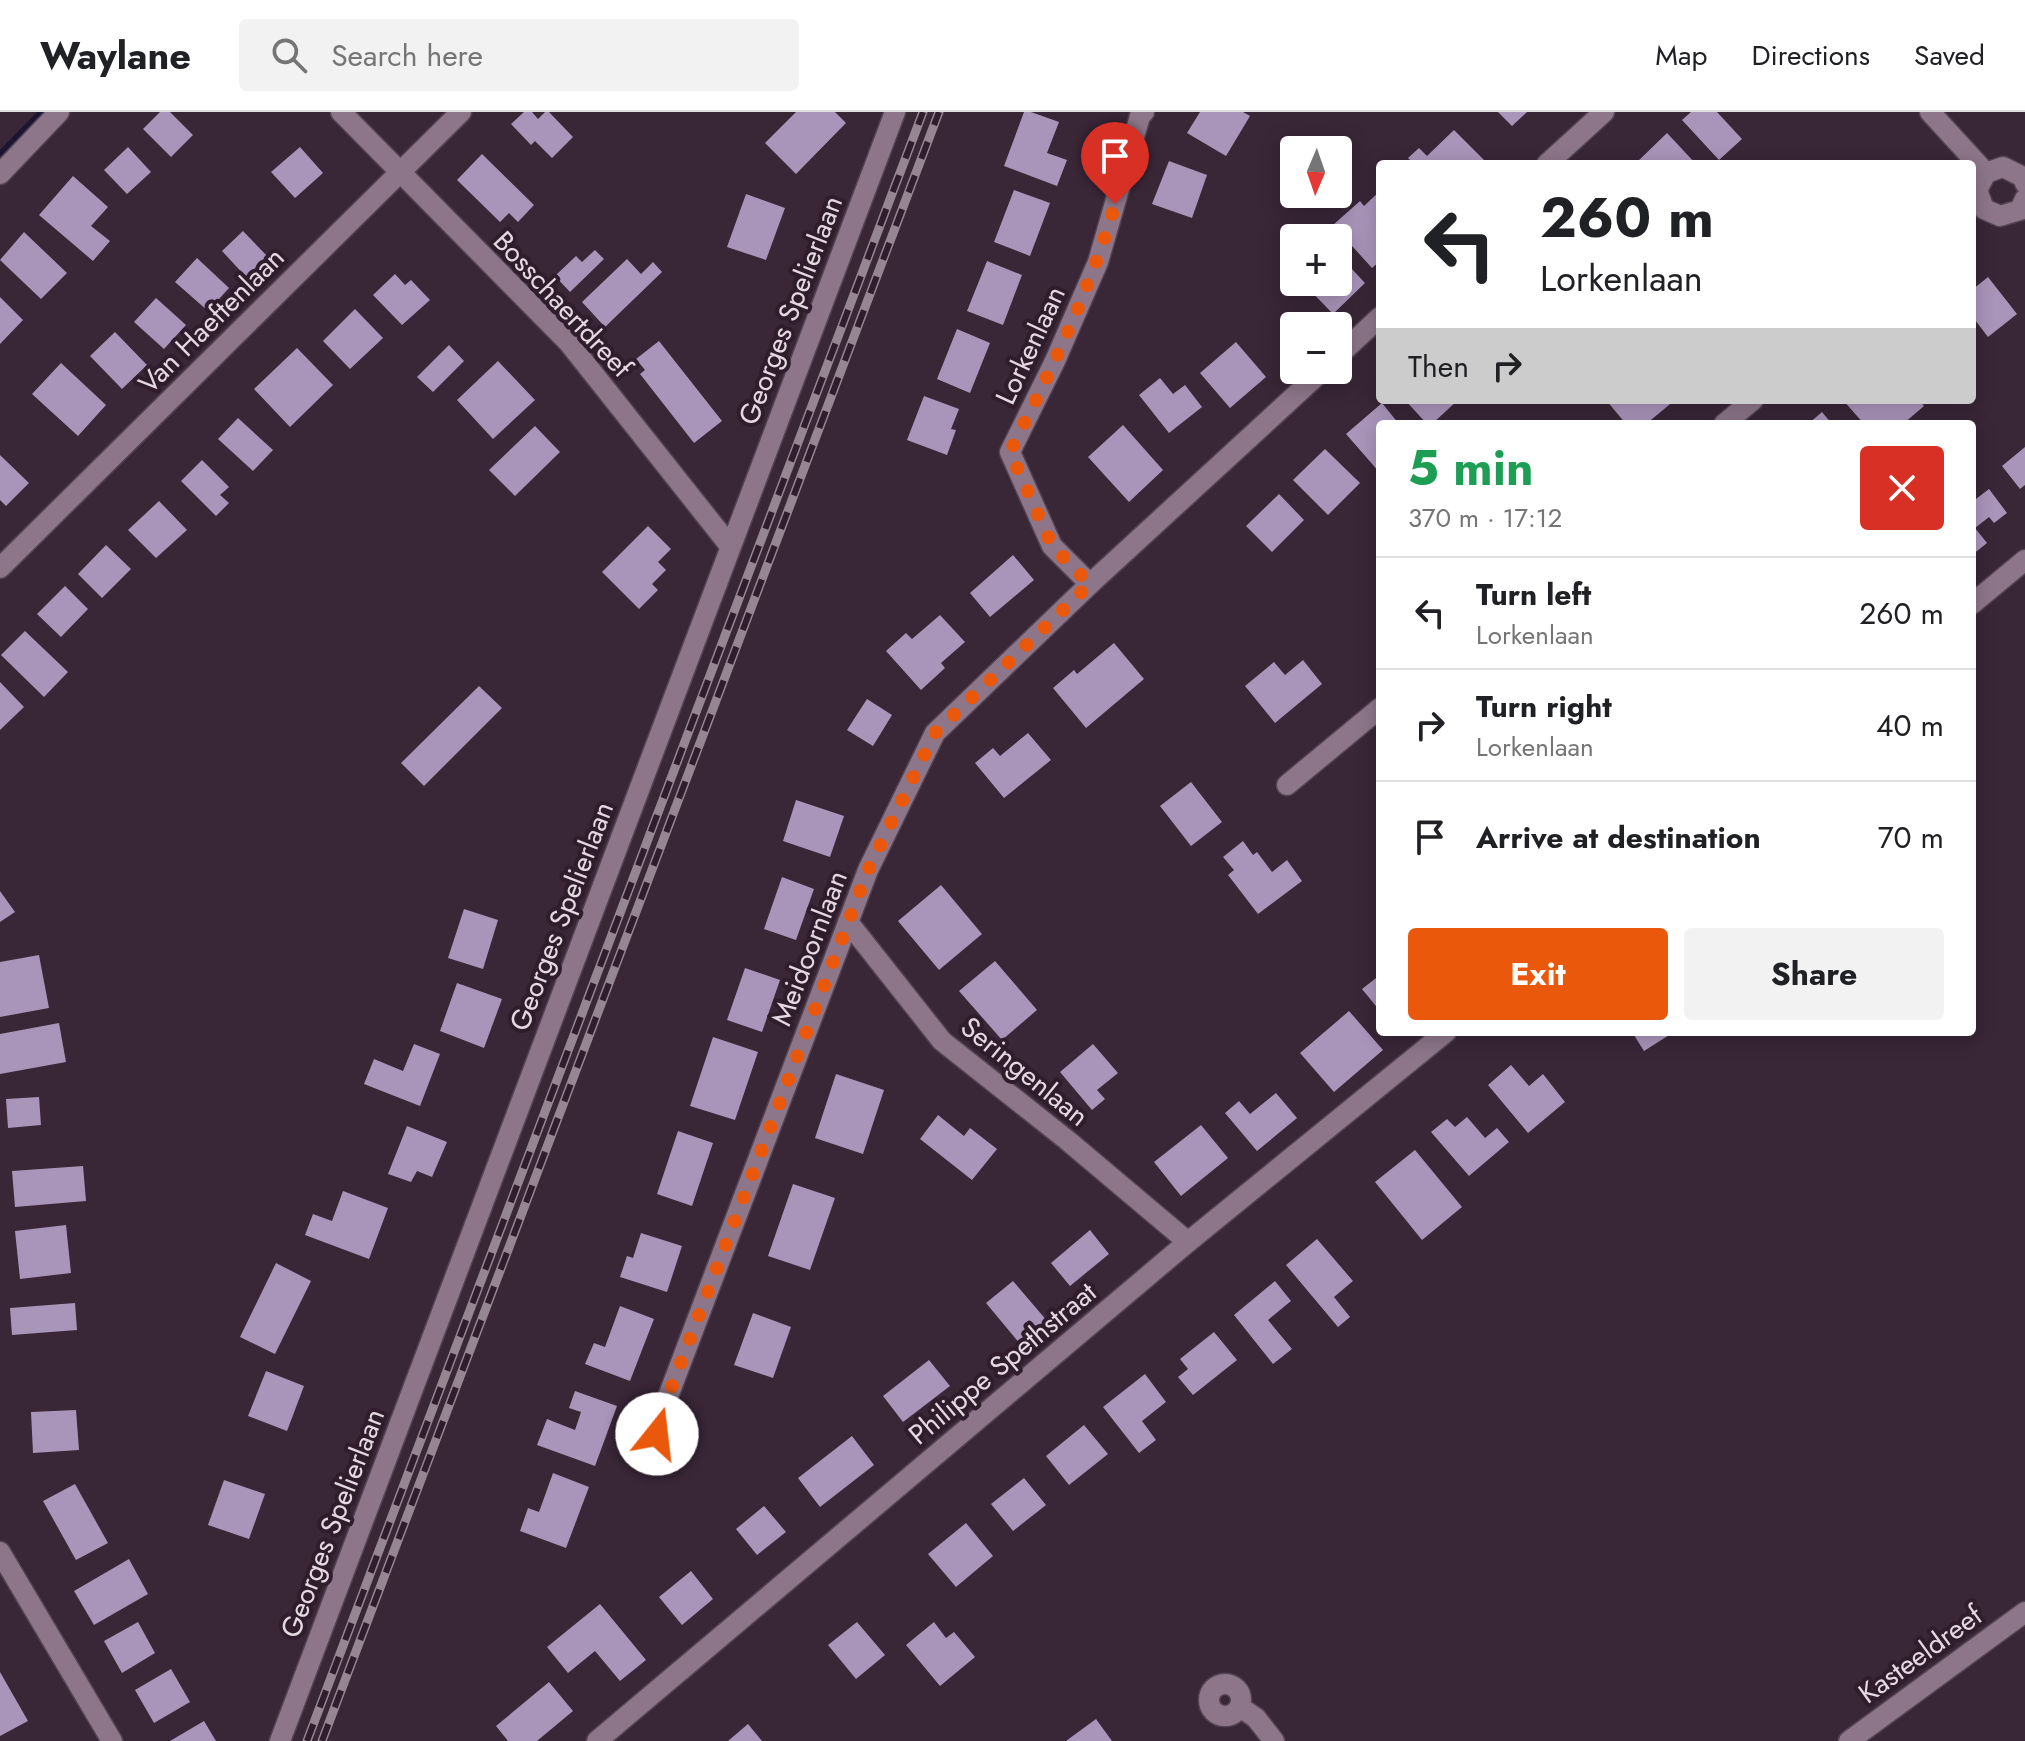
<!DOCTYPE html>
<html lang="en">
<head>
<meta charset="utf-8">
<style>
  body { margin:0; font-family:Jost,sans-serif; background:#f2f2f2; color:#202124; height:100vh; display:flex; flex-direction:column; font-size:30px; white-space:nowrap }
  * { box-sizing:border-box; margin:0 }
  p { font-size:26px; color:#757577 }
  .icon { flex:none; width:44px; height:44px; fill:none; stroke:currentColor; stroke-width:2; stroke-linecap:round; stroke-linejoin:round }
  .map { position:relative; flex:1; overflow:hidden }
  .details { position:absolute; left:1376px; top:308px; width:600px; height:616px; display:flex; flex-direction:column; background:#fff; border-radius:8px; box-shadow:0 4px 20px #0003 }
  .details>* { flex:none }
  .hud { position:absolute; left:1376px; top:48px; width:600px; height:244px; border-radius:8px; box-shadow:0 4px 20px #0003; background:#fff; color:#202124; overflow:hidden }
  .needle { width:52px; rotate:182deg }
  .controls { position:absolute; left:1280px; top:24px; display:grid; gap:16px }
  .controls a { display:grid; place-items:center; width:72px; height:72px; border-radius:8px; background:#fff; box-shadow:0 4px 20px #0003; font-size:40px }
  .pin { position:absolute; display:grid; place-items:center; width:68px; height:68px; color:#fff; margin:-82px -34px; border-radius:50% 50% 50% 0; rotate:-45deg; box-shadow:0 0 8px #0007 }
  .pin .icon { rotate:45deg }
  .me { position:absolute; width:88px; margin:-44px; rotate:16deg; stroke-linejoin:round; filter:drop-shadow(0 0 6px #0008) }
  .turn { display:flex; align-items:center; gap:28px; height:168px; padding:0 32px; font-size:36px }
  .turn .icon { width:104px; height:104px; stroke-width:2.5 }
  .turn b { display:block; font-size:56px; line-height:68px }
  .then { display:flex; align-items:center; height:76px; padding:0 32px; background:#0003; gap:16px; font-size:30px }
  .round { display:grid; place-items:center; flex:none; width:84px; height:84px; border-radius:8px; background:#f2f2f2 }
  .overview { display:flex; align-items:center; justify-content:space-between; height:136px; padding:0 32px }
  h1 { font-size:48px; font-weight:700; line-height:60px; color:#1e9e55 }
  .cta { display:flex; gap:16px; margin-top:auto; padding:16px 32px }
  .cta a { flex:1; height:92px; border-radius:8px; background:#ea580c; color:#fff; font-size:32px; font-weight:700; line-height:92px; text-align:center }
  .cta a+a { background:#f2f2f2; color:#202124 }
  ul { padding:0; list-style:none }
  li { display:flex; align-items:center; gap:24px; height:112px; padding:0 32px; border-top:2px solid #e0e0e0 }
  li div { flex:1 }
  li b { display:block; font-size:30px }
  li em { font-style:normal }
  header { display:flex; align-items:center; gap:48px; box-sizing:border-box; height:112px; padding:0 40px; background:#fff; border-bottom:2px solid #e0e0e0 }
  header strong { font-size:38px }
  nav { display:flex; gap:44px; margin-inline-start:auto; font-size:28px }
  .search { width:560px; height:72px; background:#f2f2f2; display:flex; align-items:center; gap:20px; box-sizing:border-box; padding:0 28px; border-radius:8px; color:#757577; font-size:30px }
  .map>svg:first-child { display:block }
</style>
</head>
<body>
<header>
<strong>Waylane</strong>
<div class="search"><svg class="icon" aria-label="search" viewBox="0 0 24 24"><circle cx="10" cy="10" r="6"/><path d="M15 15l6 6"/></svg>Search here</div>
<nav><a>Map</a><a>Directions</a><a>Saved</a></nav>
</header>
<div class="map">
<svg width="2025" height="1629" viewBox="0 0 2025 1629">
  <rect width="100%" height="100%" fill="#392637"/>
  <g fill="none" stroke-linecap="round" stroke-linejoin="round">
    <polyline stroke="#1b1433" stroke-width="7" points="0,43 42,0"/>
  </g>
  <g fill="#aa95ba">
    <polygon points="160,0 170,0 193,23 171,45 143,17"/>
    <polygon points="524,0 532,0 538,7 545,0 549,0 573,25 552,46 535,29 531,33 511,12"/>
    <polygon points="796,0 835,0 846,11 796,62 765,31"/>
    <polygon points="1024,0 1031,0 1059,10 1047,41 1067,48 1057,74 1004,54"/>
    <polygon points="1200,0 1243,0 1250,4 1226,44 1187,21"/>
    <polygon points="1498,0 1527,0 1512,14"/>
    <polygon points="1691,0 1717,0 1742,27 1719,48 1682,8"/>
    <polygon points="1454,18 1484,48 1480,52 1414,52 1408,46 1419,36 1427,44"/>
    <polygon points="1667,21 1696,52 1635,52"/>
    <polygon points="128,35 151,60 127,82 104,58"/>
    <polygon points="300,35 323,61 295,86 271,60"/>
    <polygon points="482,42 534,93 518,110 509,101 500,110 457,68"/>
    <polygon points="1169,49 1207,63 1192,106 1152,92"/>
    <polygon points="73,64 108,95 91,114 110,129 93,149 39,103"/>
    <polygon points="1014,78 1050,91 1030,144 994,130"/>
    <polygon points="1380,79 1380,149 1372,156 1333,113 1360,89 1364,94"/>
    <polygon points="746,82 785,96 766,148 727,135"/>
    <polygon points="243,119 268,145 247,166 222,139"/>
    <polygon points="24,120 67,161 41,187 0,148"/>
    <polygon points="595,138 604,147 570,180 555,164 576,144 582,150"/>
    <polygon points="1338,142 1365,171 1333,202 1306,174 1311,170 1338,170"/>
    <polygon points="197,146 229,176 208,199 175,170"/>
    <polygon points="627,147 641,162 653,150 662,160 605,215 582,190"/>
    <polygon points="987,149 1022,163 1003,213 967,199"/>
    <polygon points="395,162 405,173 411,168 430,188 402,213 373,183"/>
    <polygon points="1988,165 2017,202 1988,225 1972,204 1972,178"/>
    <polygon points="0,185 23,208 0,232"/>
    <polygon points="156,186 186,213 164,237 134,210"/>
    <polygon points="355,197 383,226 350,257 323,229"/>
    <polygon points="957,217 990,231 970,281 937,267"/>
    <polygon points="115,220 147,253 122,277 90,244"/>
    <polygon points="659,229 722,309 694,331 640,262 645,258 636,247"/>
    <polygon points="1236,230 1266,265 1230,296 1200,261"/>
    <polygon points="449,233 464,249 433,280 417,265"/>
    <polygon points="297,236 333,273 290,315 254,277"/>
    <polygon points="498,249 535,288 493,327 457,288"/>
    <polygon points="61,251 106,293 78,324 32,282"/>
    <polygon points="1160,266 1173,282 1185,273 1202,295 1169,321 1139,283"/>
    <polygon points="924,284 959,297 951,317 956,318 947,343 907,328"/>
    <polygon points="1405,288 1458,288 1432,312 1427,312"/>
    <polygon points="1606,288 1675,288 1646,312 1626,312"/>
    <polygon points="1843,288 1919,288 1924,294 1903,312 1864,312"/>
    <polygon points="1382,291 1399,312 1380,312 1380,361 1346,322"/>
    <polygon points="1822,300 1832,312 1808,312"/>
    <polygon points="238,306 273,338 253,359 218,327"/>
    <polygon points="1123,313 1163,358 1129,390 1088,345"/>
    <polygon points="535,314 560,340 515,384 489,358"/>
    <polygon points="2025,335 2025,373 2020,377 2002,354"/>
    <polygon points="1325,337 1360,371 1328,403 1293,368"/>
    <polygon points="0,343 29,371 6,394 0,388"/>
    <polygon points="202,348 229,375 220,383 229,391 216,404 181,369"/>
    <polygon points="1989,377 2007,401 1994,411 1989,405 1975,416 1987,431 1972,443 1972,390"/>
    <polygon points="1279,382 1304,408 1272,440 1246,414"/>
    <polygon points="159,389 187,418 156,446 128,418"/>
    <polygon points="648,414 671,437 658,450 666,458 652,472 658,478 639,497 602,460"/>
    <polygon points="106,433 131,457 102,486 78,462"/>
    <polygon points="1013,443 1034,468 990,505 970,481"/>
    <polygon points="65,474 88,497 61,525 37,502"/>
    <polygon points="940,503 965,530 941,551 945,556 921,578 886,539 906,521 912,527"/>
    <polygon points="25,519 68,560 44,585 1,543"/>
    <polygon points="1114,531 1144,567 1086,616 1053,576 1074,558 1077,562"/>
    <polygon points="1303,548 1322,572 1275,611 1245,574 1274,550 1285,563"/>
    <polygon points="0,570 24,595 0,618"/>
    <polygon points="479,574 502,596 424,674 401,651"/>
    <polygon points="867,587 892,603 873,634 847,618"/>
    <polygon points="1028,621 1051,648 1004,686 975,651 993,636 1000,644"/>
    <polygon points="1191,670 1222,710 1191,734 1160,694"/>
    <polygon points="796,688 844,704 830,745 783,729"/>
    <polygon points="1243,729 1253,743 1257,740 1272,760 1287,748 1302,769 1258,802 1228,763 1234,758 1223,745"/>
    <polygon points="782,765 814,777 796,828 764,817"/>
    <polygon points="941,773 982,822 939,858 898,809"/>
    <polygon points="0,779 15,800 0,810"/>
    <polygon points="464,797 498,808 483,857 448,846"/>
    <polygon points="39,843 49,896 0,905 0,850"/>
    <polygon points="995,849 1037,898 1002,928 959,879"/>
    <polygon points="745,856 780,868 762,920 727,908"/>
    <polygon points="1380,863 1380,899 1362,877"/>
    <polygon points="457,871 502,887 484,936 440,919"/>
    <polygon points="1349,899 1383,938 1334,980 1300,941"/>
    <polygon points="59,911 66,950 0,962 0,922"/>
    <polygon points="1632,920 1674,920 1644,939"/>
    <polygon points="713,925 758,940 735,1008 690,994"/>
    <polygon points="414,932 440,942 420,994 364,972 374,947 403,959"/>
    <polygon points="1093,932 1118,961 1097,978 1105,987 1092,998 1060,960"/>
    <polygon points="1511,953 1529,974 1543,962 1565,990 1528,1021 1488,973"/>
    <polygon points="836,962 884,978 863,1042 815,1026"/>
    <polygon points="1276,981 1297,1006 1257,1039 1225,1001 1239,989 1250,1002"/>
    <polygon points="39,985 41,1013 8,1016 6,987"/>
    <polygon points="938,1003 964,1024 970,1016 997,1037 972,1068 920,1027"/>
    <polygon points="1467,1005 1485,1026 1497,1016 1509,1030 1469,1064 1431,1020 1447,1007 1455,1015"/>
    <polygon points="1201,1013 1228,1046 1181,1084 1154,1050"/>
    <polygon points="407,1014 447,1030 432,1065 417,1059 411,1070 388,1062"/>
    <polygon points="678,1019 713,1031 692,1094 657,1082"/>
    <polygon points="1415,1038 1462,1095 1422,1128 1375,1070"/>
    <polygon points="83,1054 86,1089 15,1095 12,1059"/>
    <polygon points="793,1072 835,1086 810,1158 768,1144"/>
    <polygon points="343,1079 388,1096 369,1147 305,1123 313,1102 332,1109"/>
    <polygon points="66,1113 71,1161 20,1167 15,1119"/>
    <polygon points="1090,1118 1109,1142 1070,1174 1051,1151"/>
    <polygon points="641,1121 682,1134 667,1180 620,1165 627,1144 633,1146"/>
    <polygon points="1317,1127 1353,1169 1334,1185 1350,1205 1338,1215 1286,1153"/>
    <polygon points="276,1151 311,1169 275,1242 240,1225"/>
    <polygon points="1013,1169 1048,1210 1021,1233 986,1191"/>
    <polygon points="1275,1169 1291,1189 1268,1208 1292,1237 1273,1252 1234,1203"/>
    <polygon points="75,1191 77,1218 12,1223 10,1196"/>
    <polygon points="620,1194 654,1207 630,1269 585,1252 594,1231 605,1235"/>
    <polygon points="753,1201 791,1215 773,1266 734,1253"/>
    <polygon points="1214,1220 1237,1248 1193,1283 1178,1265 1188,1257 1180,1247"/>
    <polygon points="929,1248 950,1274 903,1310 883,1284"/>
    <polygon points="266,1259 304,1274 287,1319 248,1304"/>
    <polygon points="1145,1262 1166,1290 1142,1309 1156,1328 1139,1341 1103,1295"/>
    <polygon points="575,1279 617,1294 595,1354 537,1333 547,1307 575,1318 581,1300 569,1296"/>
    <polygon points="76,1298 79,1338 33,1341 31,1300"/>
    <polygon points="1084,1313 1108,1342 1069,1373 1046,1344"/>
    <polygon points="852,1324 874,1353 820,1395 798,1366"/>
    <polygon points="553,1361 589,1375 566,1436 520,1419 528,1396 539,1400"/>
    <polygon points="1024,1366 1046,1393 1013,1419 991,1392"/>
    <polygon points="224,1368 265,1382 249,1427 208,1413"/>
    <polygon points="75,1372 108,1431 76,1448 43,1389"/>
    <polygon points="764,1394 786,1420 757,1443 736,1417"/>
    <polygon points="966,1411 993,1444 956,1475 928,1442"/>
    <polygon points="129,1447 148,1482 94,1513 74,1479"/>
    <polygon points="691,1459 713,1487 682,1513 659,1485"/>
    <polygon points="600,1492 646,1548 620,1569 595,1539 568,1561 547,1535"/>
    <polygon points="138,1510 155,1541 122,1561 104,1529"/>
    <polygon points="857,1510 885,1543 856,1567 828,1533"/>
    <polygon points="934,1510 946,1526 954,1520 975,1545 940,1574 906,1533"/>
    <polygon points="171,1557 190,1590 154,1611 135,1578"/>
    <polygon points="0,1560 28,1609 0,1624"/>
    <polygon points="549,1570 573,1599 537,1629 508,1629 496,1614"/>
    <polygon points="1096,1607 1112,1629 1066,1629"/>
    <polygon points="204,1609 216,1629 170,1629"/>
    <polygon points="748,1612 762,1629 728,1629"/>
  </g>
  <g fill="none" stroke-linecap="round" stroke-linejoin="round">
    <defs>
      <g id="minor">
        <polyline points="341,0 569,231 730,434"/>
        <polyline points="1930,0 1986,61"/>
        <polyline points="1547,52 1604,0"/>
        <polyline points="2025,71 2023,65 2003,55 1986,61 1977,78 1984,97 2000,104 2020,98 2025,87"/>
        <polyline points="1338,244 1380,205"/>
        <polyline points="1724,312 1753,288"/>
        <polyline points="0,456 461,0"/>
        <polyline points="1090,472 1052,434 1010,340 1055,249 1098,150 1140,4 1144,0"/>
        <polyline points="1972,492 2025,448"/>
        <polyline points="1287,673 1380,596"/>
        <polyline points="848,810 942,929 1067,1028 1188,1130"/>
        <polyline points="677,1343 657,1322 661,1303 868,758 935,621 1090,472 1323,258"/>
        <polyline points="0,1440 112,1629"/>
        <circle cx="1225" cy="1588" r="16"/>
        <polyline points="1240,1595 1256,1606 1274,1629"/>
        <polyline points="280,1629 895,0"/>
        <polyline points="597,1629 1188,1130 1446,920"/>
        <polyline points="1849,1629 2025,1500"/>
      </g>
      <polyline id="tertiary" points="0,62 59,0"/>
    </defs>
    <use href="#minor" stroke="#534352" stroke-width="23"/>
    <use href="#tertiary" stroke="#534352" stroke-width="23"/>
    <use href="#minor" stroke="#8d768a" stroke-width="20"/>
    <use href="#tertiary" stroke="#8d768a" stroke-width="20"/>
    <defs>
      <g id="rail">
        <polyline points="307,1629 923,0"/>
        <polyline points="322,1629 939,0"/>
      </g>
    </defs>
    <use href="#rail" stroke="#968694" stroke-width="9"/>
    <use href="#rail" stroke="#2f1d2d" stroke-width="6" stroke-dasharray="18" stroke-linecap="butt"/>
  </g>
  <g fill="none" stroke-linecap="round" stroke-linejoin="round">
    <path stroke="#ea580c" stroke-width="14" stroke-dasharray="0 25.2" d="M657 1322 661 1303 868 758 935 621 1090 472 1052 434 1010 340C1051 259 1090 179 1115 92"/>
  </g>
  <g text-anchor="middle" stroke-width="8" stroke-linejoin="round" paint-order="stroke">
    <g font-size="28" fill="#e5d8e3" stroke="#2f1d2d">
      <text transform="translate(563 192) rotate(47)" y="10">Bosschaertdreef</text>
      <text transform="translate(790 198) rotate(-69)" y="10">Georges Spelierlaan</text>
      <text transform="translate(211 208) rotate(-45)" y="10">Van Haeftenlaan</text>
      <text transform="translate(1030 233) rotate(-65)" y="10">Lorkenlaan</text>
      <text transform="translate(561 804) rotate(-69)" y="10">Georges Spelierlaan</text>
      <text transform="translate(809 836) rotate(-69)" y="10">Meidoornlaan</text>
      <text transform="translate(1025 959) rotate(39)" y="10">Seringenlaan</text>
      <text transform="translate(1002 1251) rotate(-40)" y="10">Philippe Spethstraat</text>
      <text transform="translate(332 1411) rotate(-69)" y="10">Georges Spelierlaan</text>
      <text transform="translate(1920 1542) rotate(-36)" y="10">Kasteeldreef</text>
    </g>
  </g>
</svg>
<div class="controls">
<a><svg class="needle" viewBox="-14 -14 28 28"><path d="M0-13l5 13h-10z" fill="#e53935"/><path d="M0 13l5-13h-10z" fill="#757577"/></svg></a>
<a>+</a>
<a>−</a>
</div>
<div class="pin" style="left:1115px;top:92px;background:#d93025"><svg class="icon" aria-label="arrive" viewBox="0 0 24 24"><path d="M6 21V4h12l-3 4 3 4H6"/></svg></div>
<svg class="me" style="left:657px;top:1322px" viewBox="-20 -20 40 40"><circle r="19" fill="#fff"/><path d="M0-13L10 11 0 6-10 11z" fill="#ea580c"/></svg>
<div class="hud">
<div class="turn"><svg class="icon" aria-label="left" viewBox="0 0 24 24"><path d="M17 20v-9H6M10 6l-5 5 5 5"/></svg><div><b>260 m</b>Lorkenlaan</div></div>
<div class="then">Then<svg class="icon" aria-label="right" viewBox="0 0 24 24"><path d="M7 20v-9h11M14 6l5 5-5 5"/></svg></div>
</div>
<section class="details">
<div class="overview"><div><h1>5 min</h1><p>370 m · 17:12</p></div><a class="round" style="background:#d93025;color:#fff"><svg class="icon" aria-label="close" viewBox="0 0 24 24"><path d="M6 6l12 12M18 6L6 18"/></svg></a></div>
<ul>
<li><svg class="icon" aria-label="left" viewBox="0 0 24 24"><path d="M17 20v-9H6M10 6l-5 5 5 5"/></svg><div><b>Turn left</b><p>Lorkenlaan</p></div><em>260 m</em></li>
<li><svg class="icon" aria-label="right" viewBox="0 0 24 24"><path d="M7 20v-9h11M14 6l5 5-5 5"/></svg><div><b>Turn right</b><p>Lorkenlaan</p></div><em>40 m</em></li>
<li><svg class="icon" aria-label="arrive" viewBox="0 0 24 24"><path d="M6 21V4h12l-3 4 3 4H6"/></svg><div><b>Arrive at destination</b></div><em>70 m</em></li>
</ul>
<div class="cta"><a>Exit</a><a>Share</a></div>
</section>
</div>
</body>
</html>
